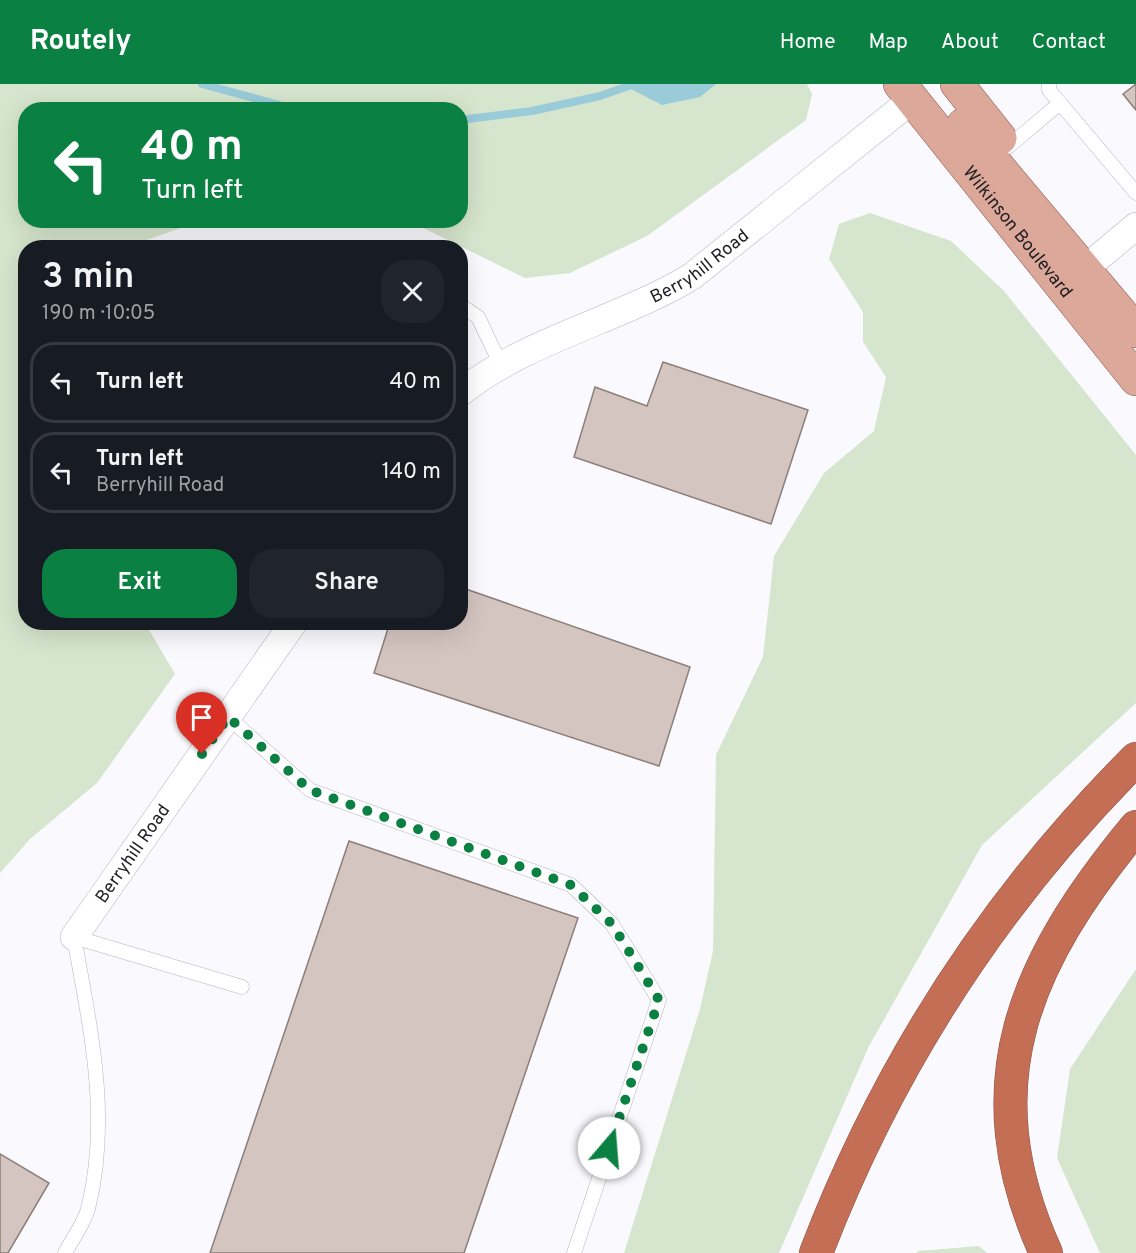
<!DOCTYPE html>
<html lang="en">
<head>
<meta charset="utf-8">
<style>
  body { margin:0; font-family:Overpass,sans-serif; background:#20242c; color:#f1f3f6; height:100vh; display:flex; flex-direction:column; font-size:22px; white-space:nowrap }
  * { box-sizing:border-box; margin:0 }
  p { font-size:20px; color:#9ea1a6 }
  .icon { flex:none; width:33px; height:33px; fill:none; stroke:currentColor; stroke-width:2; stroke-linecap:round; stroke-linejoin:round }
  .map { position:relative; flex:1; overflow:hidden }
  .panel { position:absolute; left:18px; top:156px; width:450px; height:390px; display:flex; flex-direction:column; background:#171b24; border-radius:24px; box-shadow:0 6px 24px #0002 }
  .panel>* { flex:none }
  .guide { position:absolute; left:18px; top:18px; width:450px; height:126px; border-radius:24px; box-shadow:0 6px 24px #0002; background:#0b8043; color:#fff; overflow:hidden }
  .pin { position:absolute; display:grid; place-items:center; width:51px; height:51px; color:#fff; margin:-62px -26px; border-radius:50% 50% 50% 0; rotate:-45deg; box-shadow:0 0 6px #0007 }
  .pin .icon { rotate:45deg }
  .me { position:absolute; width:66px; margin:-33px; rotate:18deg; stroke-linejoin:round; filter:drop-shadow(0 0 4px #0008) }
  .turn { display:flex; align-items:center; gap:21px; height:126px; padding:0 24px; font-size:27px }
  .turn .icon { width:78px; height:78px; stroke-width:2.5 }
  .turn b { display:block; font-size:42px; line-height:51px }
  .round { display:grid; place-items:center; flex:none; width:63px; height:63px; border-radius:24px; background:#20242c }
  .summary { display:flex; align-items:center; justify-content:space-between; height:102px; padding:0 24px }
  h1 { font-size:36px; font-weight:600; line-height:45px }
  .button { display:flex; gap:12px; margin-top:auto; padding:12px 24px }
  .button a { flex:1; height:69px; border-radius:24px; background:#0b8043; color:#fff; font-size:24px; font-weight:600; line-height:69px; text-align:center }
  .button a+a { background:#20242c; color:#f1f3f6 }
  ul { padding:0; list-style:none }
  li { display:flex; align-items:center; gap:18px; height:81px; margin:0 12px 9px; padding:0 12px; border:3px solid #363941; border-radius:24px }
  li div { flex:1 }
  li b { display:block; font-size:22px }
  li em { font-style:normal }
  header { display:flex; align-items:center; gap:36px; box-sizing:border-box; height:84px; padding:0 30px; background:#0b8043; color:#fff }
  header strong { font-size:28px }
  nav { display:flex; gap:33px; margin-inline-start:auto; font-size:21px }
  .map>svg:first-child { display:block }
</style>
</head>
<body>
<header>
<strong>Routely</strong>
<nav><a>Home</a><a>Map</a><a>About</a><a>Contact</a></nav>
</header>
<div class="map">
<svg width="1136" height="1169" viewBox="0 0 1136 1169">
  <rect width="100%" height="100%" fill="#faf9fe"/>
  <g fill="#d6e5cd">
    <polygon points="0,0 807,0 812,10 806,36 647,152 570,189 525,194 409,137 460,136 460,26 26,26 26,136 200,137 144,157 136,163 26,164 26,538 145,539 175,590 97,699 30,755 0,789"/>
    <polygon points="870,129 951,157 1004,207 1136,371 1136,619 982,761 868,964 779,1169 624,1169 700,925 713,867 716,671 763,573 774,472 824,389 874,347 886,293 863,258 863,228 829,175 839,140"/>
    <polygon points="1136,885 1136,1169 1100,1169 1057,1074 1070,985"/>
    <polygon points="979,1162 987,1169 916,1169 918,1167"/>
  </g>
  <polygon fill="#9acbd9" points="630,0 716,0 700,13 662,21 629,4"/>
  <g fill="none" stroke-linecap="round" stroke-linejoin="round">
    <g stroke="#9acbd9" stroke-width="8">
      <polyline points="202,0 283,22 308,26"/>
      <polyline points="460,36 532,27 600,12 634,0"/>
    </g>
  </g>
  <g fill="#d5c5c0" stroke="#8c7e79" stroke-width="1.5">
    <polygon points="1136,0 1136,26 1123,10"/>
    <polygon points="663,278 808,326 771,440 574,373 595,303 647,322"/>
    <polygon points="460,503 690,583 659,682 374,589 390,538 460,538"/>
    <polygon points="349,757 578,834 464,1169 210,1169"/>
    <polygon points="0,1070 49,1099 8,1169 0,1169"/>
  </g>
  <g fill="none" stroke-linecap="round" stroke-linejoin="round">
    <defs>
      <g id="lane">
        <polyline points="1049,0 1049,6 1136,109"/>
        <polyline points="1008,63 1060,19"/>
        <polyline points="460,221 478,233 501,281"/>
        <polyline points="228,633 310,706 571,801 612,840 659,916 574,1169"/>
        <path d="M65 1169C72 1155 84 1140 88 1125 111 1033 90 943 74 853L242 903"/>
      </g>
      <g id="street">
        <polyline points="1099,173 1136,142"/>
        <path id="s1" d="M460 309C528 255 617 237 691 193L913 15"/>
        <path id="s2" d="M74 853 294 538"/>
      </g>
      <g id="primary">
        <path id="s3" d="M900 0 1136 295"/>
        <polyline points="957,0 1000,54"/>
        <polyline points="963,41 1136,247"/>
      </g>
      <g id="highway">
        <path d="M816 1169C888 981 994 817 1136 675"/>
        <path d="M1046 1169C969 1000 1025 877 1136 743"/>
      </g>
    </defs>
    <use href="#lane" stroke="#b6b4c1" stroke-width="15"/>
    <use href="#street" stroke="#b6b4c1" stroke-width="28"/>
    <use href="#primary" stroke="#8a5244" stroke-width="34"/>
    <use href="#highway" stroke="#8a5244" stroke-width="34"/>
    <use href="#lane" stroke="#fff" stroke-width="14"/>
    <use href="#street" stroke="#fff" stroke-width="27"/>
    <use href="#primary" stroke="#dca899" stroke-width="33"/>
    <use href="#highway" stroke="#c46e55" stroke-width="33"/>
  </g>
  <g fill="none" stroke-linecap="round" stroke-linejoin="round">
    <polyline stroke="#0b8043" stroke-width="10" stroke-dasharray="0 18" points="202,670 228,633 310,706 571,801 612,840 659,916 609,1064"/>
  </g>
  <g text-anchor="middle" stroke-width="4.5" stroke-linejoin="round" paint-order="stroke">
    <g font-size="18" fill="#1f1e23" stroke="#fff">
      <text dy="6" stroke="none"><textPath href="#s3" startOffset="189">Wilkinson Boulevard</textPath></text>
      <text dy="6" stroke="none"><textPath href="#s1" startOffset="272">Berryhill Road</textPath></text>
      <text dy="6" stroke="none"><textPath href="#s2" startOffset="102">Berryhill Road</textPath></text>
    </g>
  </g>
</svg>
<div class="pin" style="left:202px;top:670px;background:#d93025"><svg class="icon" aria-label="arrive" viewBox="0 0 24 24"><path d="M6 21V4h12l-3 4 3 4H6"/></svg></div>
<svg class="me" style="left:609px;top:1064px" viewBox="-20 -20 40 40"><circle r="19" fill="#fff"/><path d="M0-13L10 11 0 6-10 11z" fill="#0b8043"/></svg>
<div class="guide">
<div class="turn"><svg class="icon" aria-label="left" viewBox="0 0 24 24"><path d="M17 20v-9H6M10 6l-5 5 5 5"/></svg><div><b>40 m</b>Turn left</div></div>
</div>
<section class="panel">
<div class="summary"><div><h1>3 min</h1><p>190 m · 10:05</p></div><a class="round"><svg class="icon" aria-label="close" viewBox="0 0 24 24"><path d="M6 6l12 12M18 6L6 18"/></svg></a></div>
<ul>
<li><svg class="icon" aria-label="left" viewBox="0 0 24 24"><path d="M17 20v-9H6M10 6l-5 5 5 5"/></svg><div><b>Turn left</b></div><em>40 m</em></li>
<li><svg class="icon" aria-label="left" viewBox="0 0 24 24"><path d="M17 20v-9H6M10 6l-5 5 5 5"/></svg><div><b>Turn left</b><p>Berryhill Road</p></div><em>140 m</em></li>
</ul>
<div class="button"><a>Exit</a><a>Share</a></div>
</section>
</div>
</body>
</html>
